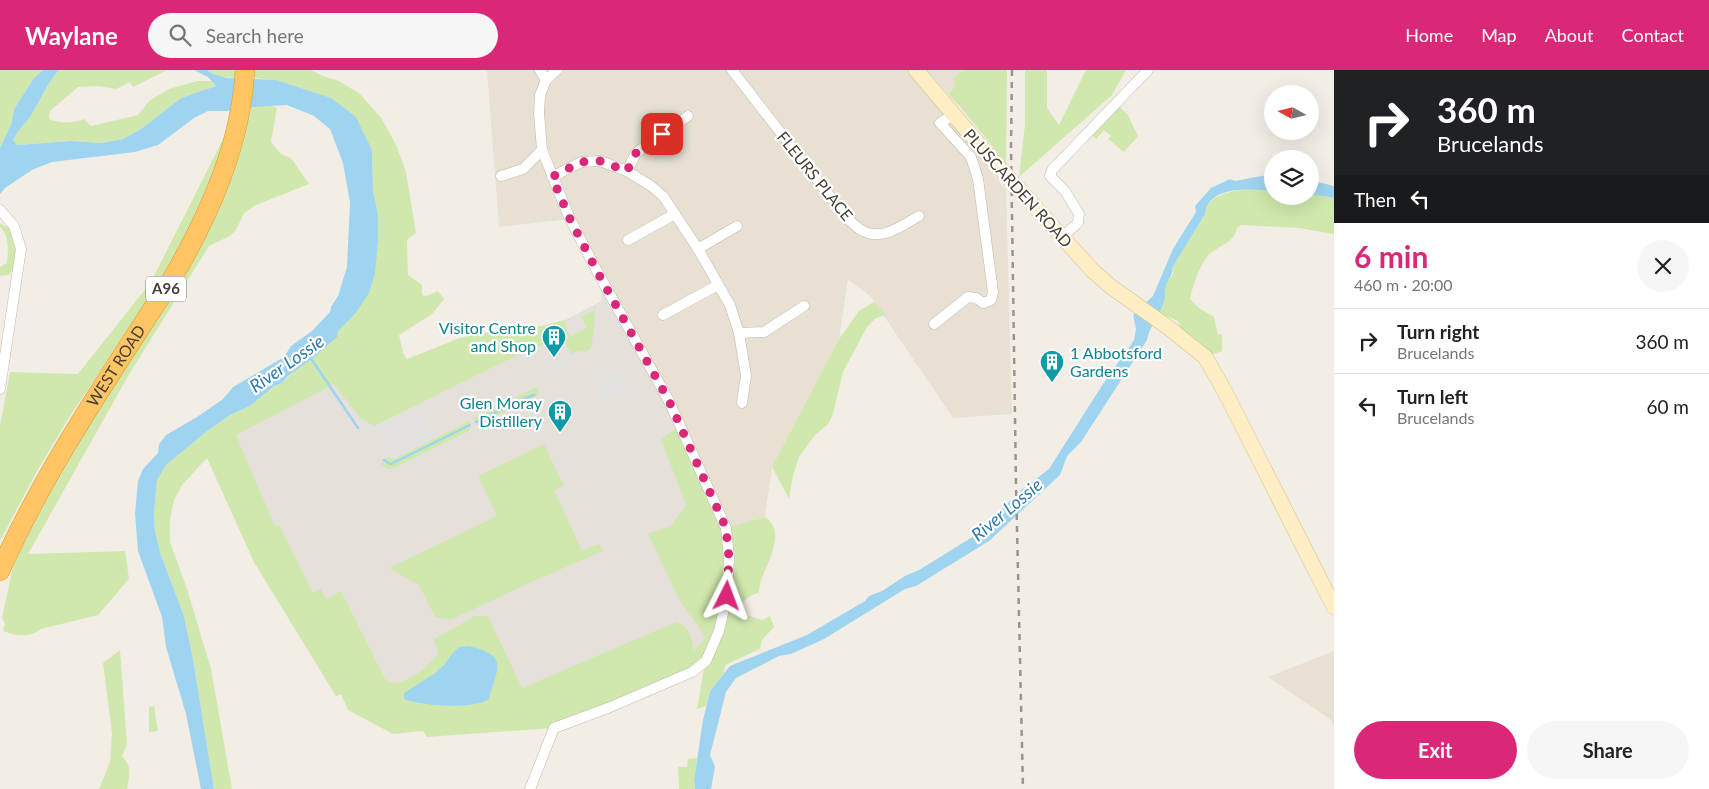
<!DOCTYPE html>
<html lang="en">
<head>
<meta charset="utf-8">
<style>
  body { margin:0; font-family:Lato,sans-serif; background:#f6f6f6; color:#222; height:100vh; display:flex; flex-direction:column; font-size:19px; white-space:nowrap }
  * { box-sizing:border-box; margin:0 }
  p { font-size:16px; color:#767676 }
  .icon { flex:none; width:28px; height:28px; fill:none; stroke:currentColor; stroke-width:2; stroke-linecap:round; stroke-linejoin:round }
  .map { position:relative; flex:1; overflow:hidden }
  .panel { display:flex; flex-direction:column; background:#fff; width:375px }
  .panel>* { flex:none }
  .banner { background:#202124; color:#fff; overflow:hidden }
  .needle { width:32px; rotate:278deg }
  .fabs { position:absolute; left:1264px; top:15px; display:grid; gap:10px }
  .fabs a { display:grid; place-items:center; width:55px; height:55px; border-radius:50%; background:#fff; box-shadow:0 5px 20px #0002; font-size:25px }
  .pin { position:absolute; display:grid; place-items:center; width:42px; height:42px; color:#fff; margin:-21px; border-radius:10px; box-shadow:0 2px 8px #0006 }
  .me { position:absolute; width:55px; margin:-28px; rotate:3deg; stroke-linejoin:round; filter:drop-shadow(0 0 4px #0008) }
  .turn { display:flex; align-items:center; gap:18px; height:105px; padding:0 20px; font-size:22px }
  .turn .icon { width:65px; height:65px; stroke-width:2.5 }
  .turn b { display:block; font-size:35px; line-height:42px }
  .then { display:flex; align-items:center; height:48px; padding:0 20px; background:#0003; gap:10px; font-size:19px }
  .round { display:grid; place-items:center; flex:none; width:52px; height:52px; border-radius:26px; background:#f6f6f6 }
  .headline { display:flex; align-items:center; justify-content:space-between; height:85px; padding:0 20px }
  h1 { font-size:30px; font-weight:700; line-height:38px; color:#db2777 }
  .action { display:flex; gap:10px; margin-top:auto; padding:10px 20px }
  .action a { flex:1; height:58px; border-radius:30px; background:#db2777; color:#fff; font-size:20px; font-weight:700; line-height:58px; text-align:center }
  .action a+a { background:#f6f6f6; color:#222 }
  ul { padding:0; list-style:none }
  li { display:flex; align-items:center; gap:15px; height:65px; padding:0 20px; border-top:1px solid #e0e0e0 }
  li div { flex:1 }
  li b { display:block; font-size:19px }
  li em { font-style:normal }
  header { display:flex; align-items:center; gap:30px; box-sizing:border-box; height:70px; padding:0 25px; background:#db2777; color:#fff }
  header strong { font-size:24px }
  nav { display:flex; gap:28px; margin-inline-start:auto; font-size:18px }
  .search { width:350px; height:45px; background:#f6f6f6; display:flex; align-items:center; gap:12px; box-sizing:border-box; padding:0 18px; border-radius:28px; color:#767676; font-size:19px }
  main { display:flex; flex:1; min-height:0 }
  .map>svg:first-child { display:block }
</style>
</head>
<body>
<header>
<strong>Waylane</strong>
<div class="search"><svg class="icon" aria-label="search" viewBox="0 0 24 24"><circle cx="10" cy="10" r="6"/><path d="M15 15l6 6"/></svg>Search here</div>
<nav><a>Home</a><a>Map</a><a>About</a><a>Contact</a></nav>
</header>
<main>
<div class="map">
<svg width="1334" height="719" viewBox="0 0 1334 719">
  <rect width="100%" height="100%" fill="#f3eee5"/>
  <g fill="#e7e0d3">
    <polygon points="487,0 908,0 1006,120 1012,344 953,348 871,227 848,209 839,269 772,397 765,447 726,458 570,149 499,157"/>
    <polygon points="926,0 963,0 953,8 956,16 948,24"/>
    <polygon points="1334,581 1334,657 1331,650 1268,607"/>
  </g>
  <polygon fill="#e5e0da" points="601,213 669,331 715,435 715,559 699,585 553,651 348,640 341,624 336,626 254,492 207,387 320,297 344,326 460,268 494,261 528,259 565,250 602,231"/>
  <g fill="#d0e8ad">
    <polygon points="0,0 43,0 34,8 14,39 12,52 0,78"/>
    <path d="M59 0H167L133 17 130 12 116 19 98 16 78 17 50 41 49 49C60 54 73 53 84 49L91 56 138 45 150 30 169 19 197 11H211L216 16 181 28 141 59 123 69 102 73 71 71 17 75 13 70C18 60 26 53 32 44 41 29 47 13 59 0Z"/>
    <path d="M207 0H236L235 8C225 8 215 6 207 0Z"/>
    <path d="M253 0H311L323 6 339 11 360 24 382 49 397 77 406 102 416 163 407 170 408 205 422 215V225L426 226 438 221 444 229 432 244 399 265 403 283 407 289 460 268 478 264 528 259 541 256 549 257 550 254 565 250V255L570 266 587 258 581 247 594 240 596 235 592 275 590 279 584 282 578 281 571 284 563 268 551 259C552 272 542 277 530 279L374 356 360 348 334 314 236 365 275 456 279 455 313 523 321 519 326 529 341 521 385 609C389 611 392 614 397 613 409 612 431 594 438 584L434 569 475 546H488L522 618 676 552C690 557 692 568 694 581L706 568 679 529 648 464 671 456 679 444 686 435 661 369 677 358 726 458 765 447C786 461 769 490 762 508 760 513 759 518 759 523 750 524 745 530 740 537L743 544 762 550 770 546 774 557 762 570 760 579 725 595 724 603 710 621 706 636 697 639 705 592 554 658 427 667 423 661 393 664 348 640 341 624 336 626 254 492 207 388 182 415 174 430 170 449V472L188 522 211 599 232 719H214L193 589 184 546 161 485 155 461 154 444 157 410 166 395 206 362 230 345 250 336 274 316 282 313 355 244 378 144 373 120 372 80 367 72 276 10 254 8Z"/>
    <polygon points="963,0 1007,0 1006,93 962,39 948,24 956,16 953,8"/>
    <polygon points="1025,0 1047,0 1047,38 1059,55 1086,0 1126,0 1112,25 1019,107 1025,54"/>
    <path d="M269 35 277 38 271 72 281 84 291 88 309 114 256 135 244 143 236 160 230 166 209 176 128 306 28 484 125 481 129 509 98 545 41 559C30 568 16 566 3 561L5 553 2 548 12 501 18 484 64 391 201 175 220 135 235 95 248 38Z"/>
    <polygon points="1119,36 1128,45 1138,66 1124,82 1108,69 1111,66 1104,60 1096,69 1091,64"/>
    <polygon points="227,69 220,96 179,179 145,235 68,349 36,403 0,471 0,356 10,302 78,304 151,212 222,71"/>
    <path d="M1246 119 1272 121V126H1310V124L1334 128V164L1299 158 1241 155 1237 158C1235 174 1215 176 1206 188 1198 200 1193 215 1190 229L1199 238 1214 247 1218 265 1222 264V281L1205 287 1186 272 1178 251 1159 243 1164 231 1165 216 1173 204 1172 198 1205 144C1208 124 1230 122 1246 119Z"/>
    <path d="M0 153 11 160 16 175 13 199 9 205 0 206V197L7 193C8 181 10 166 0 157Z"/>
    <polygon points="874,232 886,245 876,248 867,257 843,302 833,344 828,354 814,366 799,387 793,406 789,429 772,397 839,269 859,241"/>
    <polygon points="536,317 539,322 537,326 477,355 474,348"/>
    <polygon points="469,351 471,357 469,361 394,398 387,399 381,394 388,386 394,389"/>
    <polygon points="544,374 564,416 554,420 582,481 599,474 603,481 529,513 451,550 435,547 419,515 389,498 497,446 478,406"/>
    <path d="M120 580 127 674 122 686C133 698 129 704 127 719H99L110 692 112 664 103 593Z"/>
    <polygon points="154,636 158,661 149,662 149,637"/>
    <polygon points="697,688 694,710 695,719 679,719 678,697 687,697 688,689"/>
  </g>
  <g fill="#e3e1dd">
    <polygon points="578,281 582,283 583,286 559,298 556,291"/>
    <polygon points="602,294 608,307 621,302 629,320 603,331 589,301"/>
    <polygon points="420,334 436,367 394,389 388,386 383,377 387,374 374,356"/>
  </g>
  <g fill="#9fd4f1">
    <path d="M43 0H59C47 13 41 29 32 44 26 53 18 60 13 70L17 75 71 71 102 73 123 69 141 59 181 28 216 16 208 7 194 0H207L213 4 227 8 276 10 331 28 356 47 372 80 373 120 378 144V171L375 204 369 223 355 244 338 261 337 267 313 288 288 306 282 313 274 316 250 336 230 345 206 362 166 395 157 410 154 444 155 461 161 485 184 546 193 589 214 719H201L186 644 166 577 162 547 138 481 135 443 138 411 143 399 158 383 159 374 166 365 197 347 213 336 223 329 233 317 284 287 291 276 312 261 330 242 331 237 338 226 347 197 350 133 343 93 330 59 314 46 287 35 254 37 227 41H208L194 48 158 75 135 82 52 92 32 100 5 118 0 124V78L12 52 14 39 34 8Z"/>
    <path d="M1267 105 1272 106V121C1251 119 1209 115 1205 144L1172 198C1173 206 1169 208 1166 215 1164 220 1166 226 1164 231 1161 245 1149 256 1147 270L1081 372 1067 386 1060 405 989 471 916 516 905 519 824 569 791 584 779 586 736 608 726 622 710 685 715 697 711 719H695L694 710 703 650 710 621 730 596 807 565 865 531 869 526 882 521 905 506 919 500 979 463 1011 430 1018 428 1020 421 1049 399 1103 314 1134 270 1136 259 1133 245 1153 226 1173 179 1196 142 1195 136 1211 118 1230 109 1235 111Z"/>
    <polygon points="1310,110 1334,116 1334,128 1310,124"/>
    <path d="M468 576C509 585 498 597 489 629 473 640 422 636 404 629V623L434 604 444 595 452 584 459 577Z"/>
  </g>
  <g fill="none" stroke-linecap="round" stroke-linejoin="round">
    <g stroke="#9fd4f1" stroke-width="2.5">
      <polyline points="310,287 358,358"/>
      <polyline points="476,352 518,331 534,325"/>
      <polyline points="384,390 390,394 393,393 470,355"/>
    </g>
    <defs>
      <g id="street">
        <polyline points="540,0 546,10"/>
        <path d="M732 0 846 147C851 152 856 157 861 160 882 172 901 156 919 146"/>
        <polyline points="627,101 636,83 688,46"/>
        <polyline points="501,106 523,99 542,80"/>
        <polyline points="552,107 581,92 600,91 627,101 651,116 663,126 698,179 730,235 739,263 746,306 742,333"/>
        <polyline points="0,140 14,156 21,179 0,319"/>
        <polyline points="1062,167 1078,153 1079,144 1065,121 1050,106 1052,100 1148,0"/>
        <polyline points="628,170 675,144"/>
        <polyline points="698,179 737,156"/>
        <polyline points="663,245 718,215"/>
        <polyline points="934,254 968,227 976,228 983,233 991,230 993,222 978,109 971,87 940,53 953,45"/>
        <polyline points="739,263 764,262 804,236"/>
        <polyline points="530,719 554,658 608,638 692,602 706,591 719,561 727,526 729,488 726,458 669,331 598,203 570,149 542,80 539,43 540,25 546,10 557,0"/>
      </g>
      <g id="secondary">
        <polyline points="916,0 987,84"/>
        <polyline points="1027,128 1092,200 1110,216 1169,258 1205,287 1223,318 1334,537"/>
      </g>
      <g id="highway">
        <path id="s1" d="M0 501C46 397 111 304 172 209 209 145 241 75 245 0"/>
      </g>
    </defs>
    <use href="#street" stroke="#c1b8aa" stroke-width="11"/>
    <use href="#secondary" stroke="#d4c094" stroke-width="16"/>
    <use href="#highway" stroke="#e09832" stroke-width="20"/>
    <use href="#street" stroke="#fff" stroke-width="10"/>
    <use href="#secondary" stroke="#ffeec3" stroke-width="15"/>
    <use href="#highway" stroke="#ffc464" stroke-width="19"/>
    <polyline stroke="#959595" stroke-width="2.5" stroke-dasharray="6 6" stroke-linecap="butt" points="1012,0 1011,76 1016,415 1023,719"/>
    <defs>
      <polyline id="secondary-bridge" points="987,84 1027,128"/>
    </defs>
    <use href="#secondary-bridge" stroke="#d4c094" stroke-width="16" stroke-linecap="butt"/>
    <use href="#secondary-bridge" stroke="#ffeec3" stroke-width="15"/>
  </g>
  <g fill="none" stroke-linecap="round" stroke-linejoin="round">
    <polyline stroke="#db2777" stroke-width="9" stroke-dasharray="0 16.2" points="662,64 636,83 627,101 600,91 581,92 552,107 570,149 598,203 669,331 726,458 729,488 727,526"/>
  </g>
  <defs>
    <symbol id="building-pin" viewBox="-11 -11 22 30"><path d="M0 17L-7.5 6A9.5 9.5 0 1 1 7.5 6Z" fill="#0f9aa8" stroke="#fff"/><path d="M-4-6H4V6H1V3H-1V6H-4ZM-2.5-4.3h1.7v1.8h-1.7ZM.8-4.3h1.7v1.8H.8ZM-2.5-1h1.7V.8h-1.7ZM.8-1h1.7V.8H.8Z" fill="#fff"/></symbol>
  </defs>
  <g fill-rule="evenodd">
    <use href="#building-pin" x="540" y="253" width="28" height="38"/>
    <use href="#building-pin" x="1038" y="278" width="28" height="38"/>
    <use href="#building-pin" x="546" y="328" width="28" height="38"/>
  </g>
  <g text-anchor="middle" stroke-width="4.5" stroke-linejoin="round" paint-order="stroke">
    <rect fill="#fff" stroke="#7d7871" stroke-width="1" x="146" y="206.5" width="40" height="25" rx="4"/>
    <g font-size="15" font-weight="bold" fill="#453e34">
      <text x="166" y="224">A96</text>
    </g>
    <g font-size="16" fill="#453e34" stroke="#fff">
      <text transform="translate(815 106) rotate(51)" y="6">FLEURS PLACE</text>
      <text transform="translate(1018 118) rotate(48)" y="6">PLUSCARDEN ROAD</text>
      <text dy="6" stroke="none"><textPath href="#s1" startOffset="236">WEST ROAD</textPath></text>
    </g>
    <g font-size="16" fill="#0d838f" stroke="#fff" text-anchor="end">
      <text x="536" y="264">Visitor Centre<tspan x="536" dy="18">and Shop</tspan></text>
      <text x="1070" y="289" text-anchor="start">1 Abbotsford<tspan x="1070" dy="18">Gardens</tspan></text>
      <text x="542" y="339">Glen Moray<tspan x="542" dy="18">Distillery</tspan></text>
    </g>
    <g font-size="18" font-style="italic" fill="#2b7aab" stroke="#fff">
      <text transform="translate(287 294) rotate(-35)" y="6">River Lossie</text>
      <text transform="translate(1007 440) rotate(-40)" y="6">River Lossie</text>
    </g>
  </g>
</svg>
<div class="fabs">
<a><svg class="needle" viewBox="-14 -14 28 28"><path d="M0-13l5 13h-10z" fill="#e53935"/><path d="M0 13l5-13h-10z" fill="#767676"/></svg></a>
<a><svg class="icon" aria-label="layers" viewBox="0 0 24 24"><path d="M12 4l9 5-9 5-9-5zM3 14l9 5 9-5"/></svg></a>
</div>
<div class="pin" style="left:662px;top:64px;background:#d93025"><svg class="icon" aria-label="arrive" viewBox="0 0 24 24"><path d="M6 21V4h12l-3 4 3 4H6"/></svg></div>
<svg class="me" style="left:727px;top:526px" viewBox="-20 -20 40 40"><path d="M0-17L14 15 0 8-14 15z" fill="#db2777" stroke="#fff" stroke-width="4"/></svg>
</div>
<section class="panel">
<div class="banner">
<div class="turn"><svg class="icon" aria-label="right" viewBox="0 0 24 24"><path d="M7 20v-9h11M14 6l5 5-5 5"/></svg><div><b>360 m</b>Brucelands</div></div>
<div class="then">Then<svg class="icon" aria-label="left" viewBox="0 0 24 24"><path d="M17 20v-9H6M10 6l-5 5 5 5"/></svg></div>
</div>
<div class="headline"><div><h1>6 min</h1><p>460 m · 20:00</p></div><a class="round"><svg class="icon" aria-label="close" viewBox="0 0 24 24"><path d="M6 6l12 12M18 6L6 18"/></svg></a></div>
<ul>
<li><svg class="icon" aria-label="right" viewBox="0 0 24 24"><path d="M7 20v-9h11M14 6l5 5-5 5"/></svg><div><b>Turn right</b><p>Brucelands</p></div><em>360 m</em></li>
<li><svg class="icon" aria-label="left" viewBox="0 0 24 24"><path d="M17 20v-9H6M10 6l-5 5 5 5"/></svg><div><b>Turn left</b><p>Brucelands</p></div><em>60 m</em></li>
</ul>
<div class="action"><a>Exit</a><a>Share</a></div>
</section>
</main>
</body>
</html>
